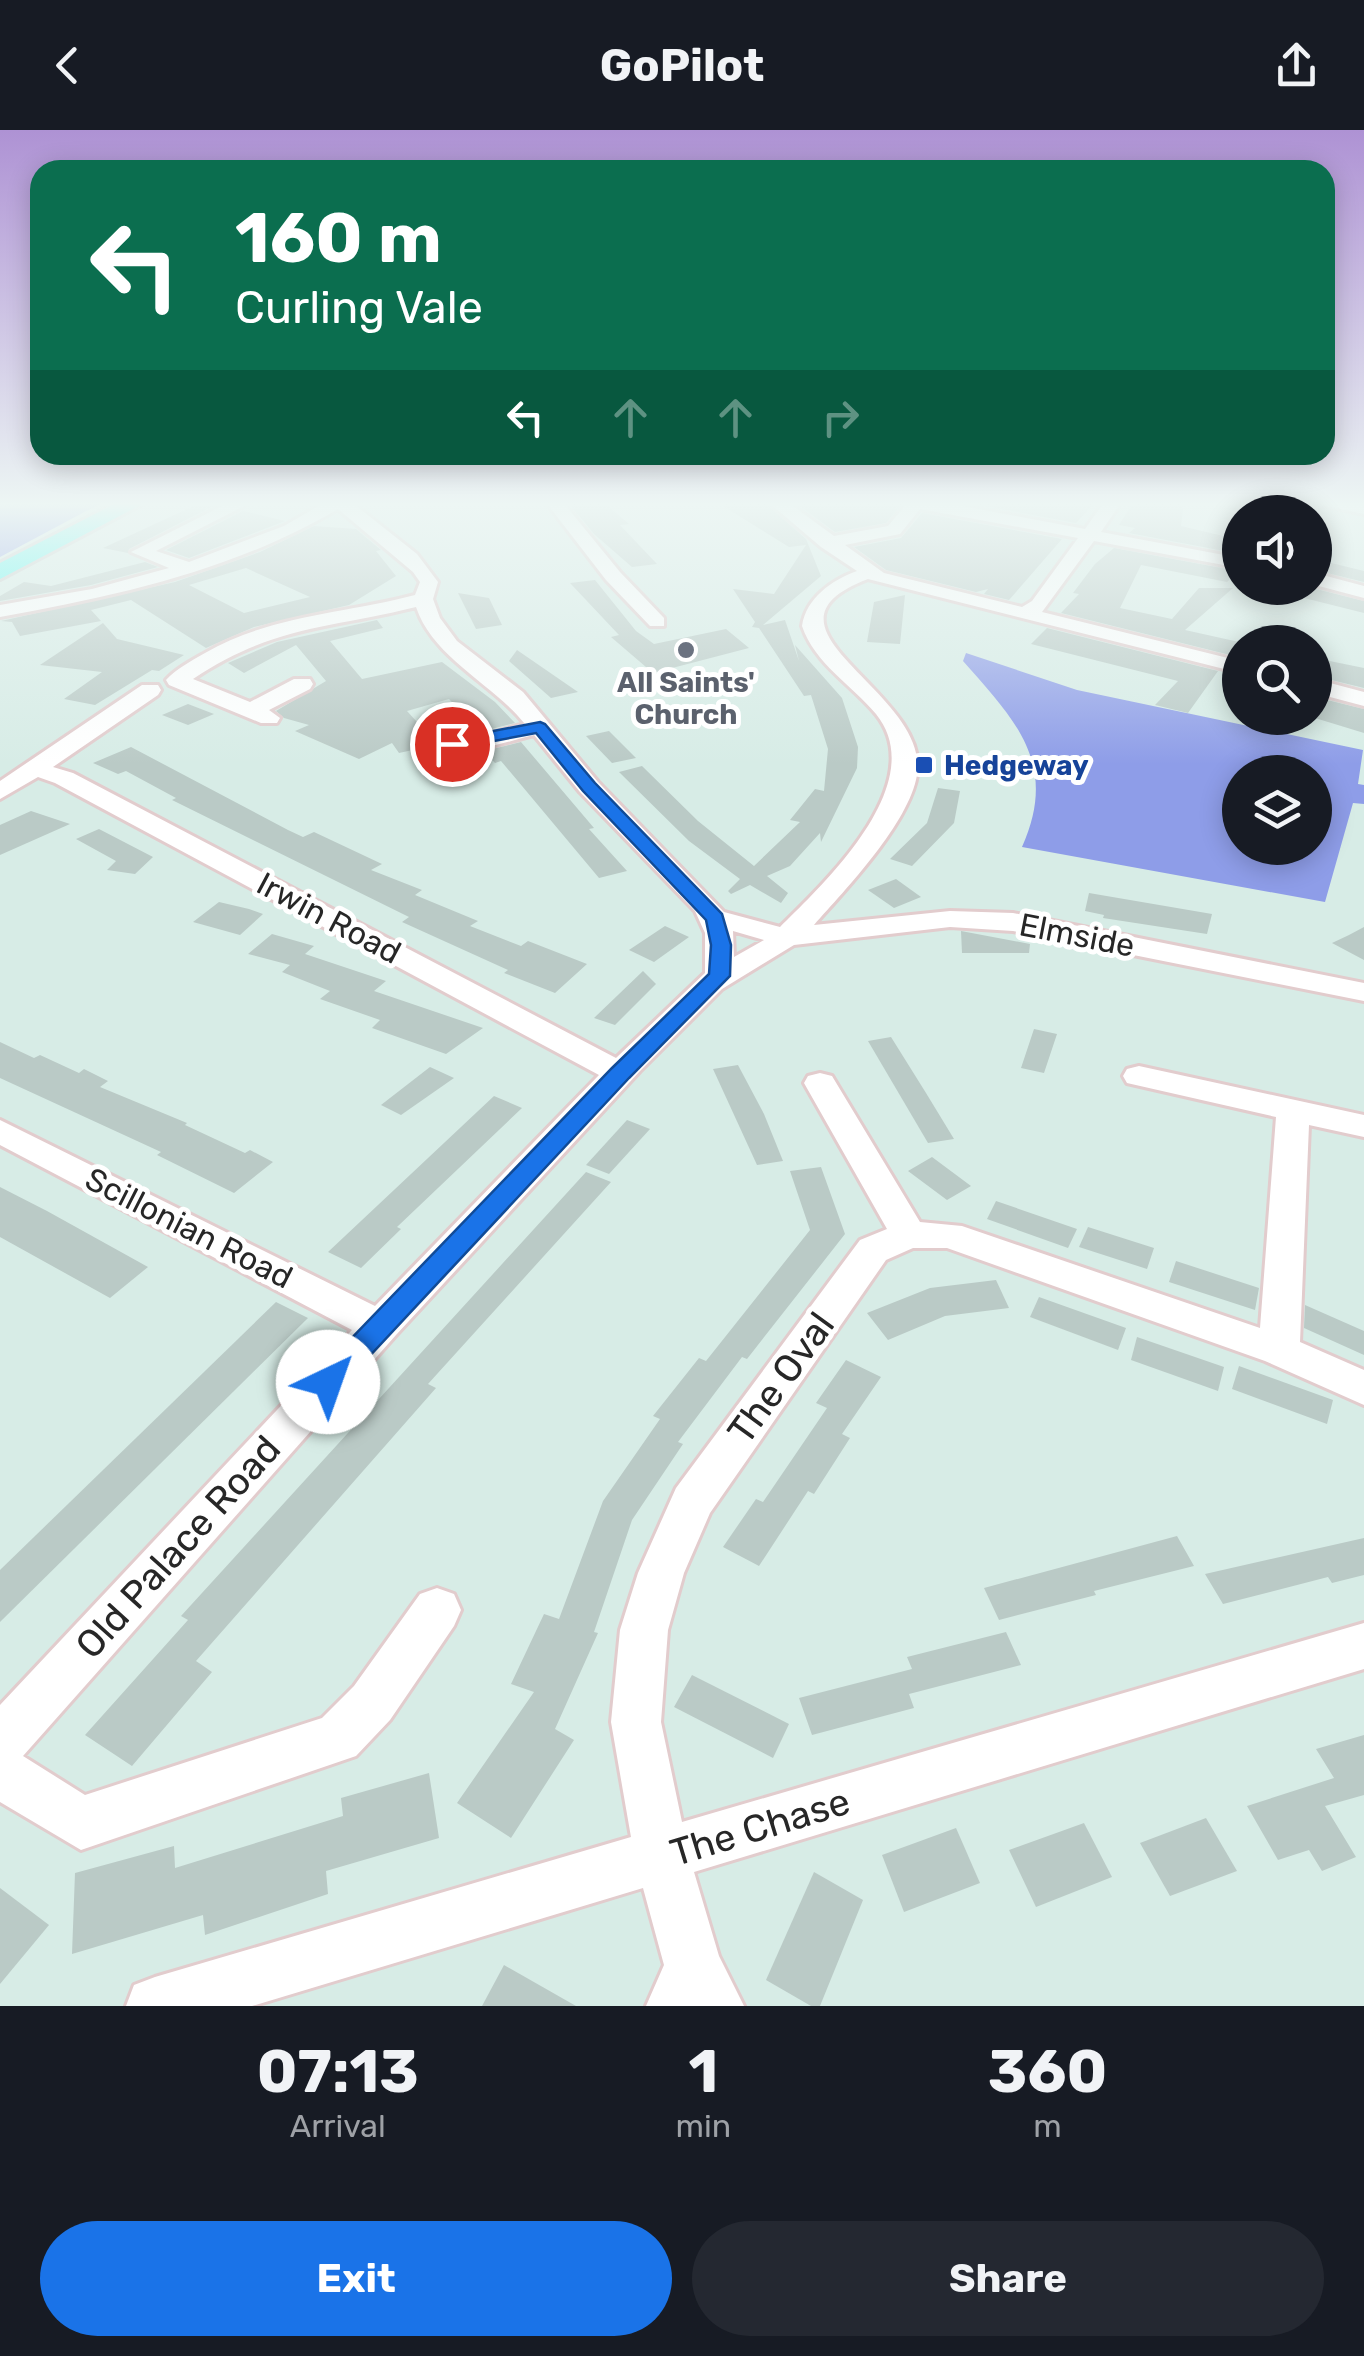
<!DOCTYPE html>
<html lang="en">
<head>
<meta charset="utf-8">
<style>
  body { margin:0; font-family:Rubik,sans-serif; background:#242831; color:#f1f3f6; height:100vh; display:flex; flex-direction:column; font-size:38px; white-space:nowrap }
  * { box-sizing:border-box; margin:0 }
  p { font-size:32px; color:#9ea1a6 }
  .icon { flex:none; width:55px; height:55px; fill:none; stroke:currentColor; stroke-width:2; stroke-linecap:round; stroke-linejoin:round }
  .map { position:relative; height:1876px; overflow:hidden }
  .sheet { display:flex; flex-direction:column; background:#171b24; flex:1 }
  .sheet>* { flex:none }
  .hud { position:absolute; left:30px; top:30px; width:1305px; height:305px; border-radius:30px; box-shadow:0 5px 25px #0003; background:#0b6e4f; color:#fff; overflow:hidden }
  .tools { position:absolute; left:1222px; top:365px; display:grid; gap:20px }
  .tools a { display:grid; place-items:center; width:110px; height:110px; border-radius:50%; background:#171b24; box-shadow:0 5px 25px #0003; font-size:50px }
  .pin { position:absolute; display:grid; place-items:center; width:85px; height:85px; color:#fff; margin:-42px; border:5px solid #fff; border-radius:50%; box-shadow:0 2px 10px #0007 }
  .me { position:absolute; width:110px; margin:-55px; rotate:42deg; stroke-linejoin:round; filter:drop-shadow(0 0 8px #0008) }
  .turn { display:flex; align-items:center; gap:35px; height:210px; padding:0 40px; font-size:45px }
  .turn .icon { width:130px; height:130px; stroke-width:2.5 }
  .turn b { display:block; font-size:70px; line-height:85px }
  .lanes { display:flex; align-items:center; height:95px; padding:0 40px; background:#0003; justify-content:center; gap:50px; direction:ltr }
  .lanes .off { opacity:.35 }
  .eta { display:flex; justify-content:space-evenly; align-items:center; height:170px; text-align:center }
  .eta b { font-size:60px; font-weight:700; line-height:70px }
  .button { display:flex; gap:20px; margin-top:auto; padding:20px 40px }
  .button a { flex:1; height:115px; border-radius:60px; background:#1a73e8; color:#fff; font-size:40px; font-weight:700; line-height:115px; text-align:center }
  .button a+a { background:#242831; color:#f1f3f6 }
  header { display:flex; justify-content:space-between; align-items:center; height:130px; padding:0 40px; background:#171b24; font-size:45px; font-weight:700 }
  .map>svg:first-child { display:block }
</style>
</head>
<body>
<header><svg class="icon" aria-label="back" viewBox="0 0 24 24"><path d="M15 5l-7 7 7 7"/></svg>GoPilot<svg class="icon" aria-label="share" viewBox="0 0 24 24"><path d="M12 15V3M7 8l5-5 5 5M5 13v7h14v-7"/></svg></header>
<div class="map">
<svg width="1364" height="1876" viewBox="0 0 1364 1876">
  <rect width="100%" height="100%" fill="#d7ece6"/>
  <g fill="#8e9de8" fill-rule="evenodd">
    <polygon points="0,371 105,371 0,427"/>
    <path d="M966 523 1077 560 1363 620 1358 654 1364 655V674L1353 673 1325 772 1022 717C1059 634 1016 591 963 531ZM1240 642H1315V718H1240Z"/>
  </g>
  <g fill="#bacac6" fill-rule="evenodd">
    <polygon points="567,371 604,373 629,394 620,395 657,434 632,437 594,404"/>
    <polygon points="715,371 763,371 806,409 821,446 763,495 785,490 799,531 795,515 842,568 858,617 857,638 821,712 820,703 790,736 767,746 788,763 781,773 750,755 731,764 728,761 740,749 689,711 619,642 642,636 698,691 754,736 800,692 790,690 815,659 824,661 828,619 811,565 804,566 759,498 752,497 755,492 733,459 774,464 806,415 789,417"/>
    <polygon points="793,371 904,371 886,393 835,402"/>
    <polygon points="959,371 1096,371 1076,393"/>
    <polygon points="1134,371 1184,371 1181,396 1240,410 1240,424 1129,403 1135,398 1119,395"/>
    <polygon points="198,374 213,376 129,419 128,423 103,418"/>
    <polygon points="243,381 285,391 189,428 166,420"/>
    <polygon points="922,383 1062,409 1009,470 984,464 988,459 976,462 886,440 854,417 901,408"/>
    <path d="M314 396 356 399 381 420 376 421 396 446 349 475 254 497 206 518 131 470 91 480 101 491 20 506 12 492 1 491 175 452 260 422ZM246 438 310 467 244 483 189 455Z"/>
    <polygon points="1114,418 1238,441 1227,452 1141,435 1120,478 1172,489 1199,458 1233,458 1185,500 1239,512 1230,525 1061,483 1079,464 1073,463 1095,434"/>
    <polygon points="1315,429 1364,441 1364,452 1315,440"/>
    <polygon points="145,432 158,437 91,455 0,471 0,466 24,452 51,456"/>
    <polygon points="595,450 636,501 654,514 726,499 749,518 653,543 611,507 619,505 570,453"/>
    <polygon points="1297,458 1312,458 1364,471 1364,483 1288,464"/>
    <polygon points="458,463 489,468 502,495 476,499"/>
    <polygon points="905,465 900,514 867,512 874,472"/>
    <polygon points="377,490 383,498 330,511 362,549 442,532 495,572 515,593 480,602 449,569 407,581 417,592 415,599 435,615 399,623 392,613 359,629 295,601 309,595 284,588 276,581 326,551 296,515 244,543 228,533 277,512"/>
    <polygon points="103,493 117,509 184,525 159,541 152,540 95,575 64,569 102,542 40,535"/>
    <polygon points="1047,498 1218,541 1188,583 1155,575 1178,551 1031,514"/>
    <polygon points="517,520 578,562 551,568 509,531"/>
    <polygon points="1315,528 1364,538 1364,558 1315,546"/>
    <polygon points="1315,567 1364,579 1364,603 1315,588"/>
    <polygon points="188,574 214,584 188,595 162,585"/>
    <polygon points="609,601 636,628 612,633 586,606"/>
    <polygon points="521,612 594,698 589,699 627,741 599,748 501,631 495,633 484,621"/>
    <polygon points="131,617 288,700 303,707 314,702 382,734 371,740 422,760 415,765 478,791 470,796 521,816 528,811 587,834 555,863 504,843 508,840 402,792 409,787 172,670 176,668 126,641 118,644 93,633"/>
    <polygon points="938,658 960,661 954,693 912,736 890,729 927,693"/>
    <polygon points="31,681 70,694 0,725 0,695"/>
    <polygon points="99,699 153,727 135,744 107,740 116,731 76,709"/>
    <polygon points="896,749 921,767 894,778 868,760"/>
    <polygon points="1089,763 1212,784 1207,804 1103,788 1104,785 1085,781"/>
    <polygon points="219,772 249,779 263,784 240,805 193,792"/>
    <polygon points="665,796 689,807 654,832 629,820"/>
    <polygon points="1364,797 1364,830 1332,813 1349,805"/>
    <polygon points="961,801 1030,814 1029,823 962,823"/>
    <polygon points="272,804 314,816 305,824 386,851 374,861 483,898 446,924 372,898 380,890 320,869 330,861 282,842 290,835 248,824"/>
    <polygon points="643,841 656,854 615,895 594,888"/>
    <polygon points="1034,899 1057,904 1044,943 1021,938"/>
    <polygon points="891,907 926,963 954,1009 928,1013 868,911"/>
    <polygon points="0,912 34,928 40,925 79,943 84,939 108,951 100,957 187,993 185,995 245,1023 250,1020 273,1032 234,1063 157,1025 161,1022 0,948"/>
    <polygon points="738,935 764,984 783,1031 757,1035 713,939"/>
    <polygon points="430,937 454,948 401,985 381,975"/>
    <polygon points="494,966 522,978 397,1097 401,1099 361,1138 328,1122"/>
    <polygon points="627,990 650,999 609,1044 586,1035"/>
    <polygon points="932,1027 971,1056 947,1070 908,1041"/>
    <polygon points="821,1037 845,1104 747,1229 742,1227 678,1312 683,1314 632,1390 594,1502 598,1503 555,1599 574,1610 511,1708 457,1673 534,1562 511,1554 544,1484 559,1489 603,1371 660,1289 653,1286 699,1228 706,1231 810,1100 790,1041"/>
    <polygon points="586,1042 611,1052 428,1254 436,1258 196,1531 212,1542 132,1636 85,1605 188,1490 181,1486"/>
    <polygon points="0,1057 47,1081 148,1137 110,1168 0,1107"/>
    <polygon points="996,1071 1077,1099 1068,1118 987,1089"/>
    <polygon points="1088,1097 1154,1118 1147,1139 1079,1117"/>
    <polygon points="1176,1131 1259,1158 1255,1180 1169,1152"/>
    <polygon points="996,1150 1009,1178 945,1186 888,1210 867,1183 930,1158"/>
    <polygon points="1039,1167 1126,1198 1118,1220 1030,1187"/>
    <polygon points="276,1172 308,1188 0,1492 0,1440"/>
    <polygon points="1305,1175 1364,1201 1364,1225 1304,1198"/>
    <polygon points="1137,1207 1224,1237 1218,1261 1131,1230"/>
    <polygon points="846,1230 881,1247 842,1304 850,1308 814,1364 808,1361 759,1436 723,1417 756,1369 763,1372 827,1278 816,1273"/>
    <polygon points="1239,1236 1333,1270 1327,1294 1232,1259"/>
    <polygon points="1177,1406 1194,1436 1094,1461 1096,1465 999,1490 984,1458"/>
    <polygon points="1364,1408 1364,1445 1332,1453 1328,1447 1223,1474 1205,1444"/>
    <polygon points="1006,1502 1021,1535 909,1564 914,1578 812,1605 799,1568 912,1539 907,1527"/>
    <polygon points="692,1545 789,1594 773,1628 674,1577"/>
    <polygon points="1364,1605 1364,1665 1325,1676 1356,1727 1322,1741 1309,1720 1278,1730 1247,1676 1334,1648 1316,1619"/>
    <polygon points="429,1643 439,1708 326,1741 328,1764 205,1805 203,1785 72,1824 75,1743 174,1716 175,1738 343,1686 341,1668"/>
    <polygon points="1206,1688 1237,1741 1170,1766 1140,1713"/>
    <polygon points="1084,1693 1112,1747 1036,1777 1009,1720"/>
    <polygon points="956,1698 980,1753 904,1782 882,1725"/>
    <polygon points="814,1742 863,1770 820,1876 811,1876 766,1850"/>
    <polygon points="0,1758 49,1795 0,1854"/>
    <polygon points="504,1835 576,1876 482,1876"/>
  </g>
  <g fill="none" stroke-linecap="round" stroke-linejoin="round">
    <defs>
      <g id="minor">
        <path d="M232 371H254L156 421 189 432 284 396 327 371H350L417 424 438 452 433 469 440 488 457 511 523 562 598 652 724 782 780 797C827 751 931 652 876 584 851 554 815 534 802 496 806 468 832 450 857 441L821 417 767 371H786L834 406 888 396 909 371H936L1085 399 1105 371H1122L1101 402 1240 428V438L1094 411 1042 482 1240 531V543L868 449C740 498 931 561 917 645 909 693 846 759 814 795L950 781 1013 783 1364 853V871L1013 801 950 797 794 815 722 859 640 941 396 1205 23 1626 85 1665 322 1588 354 1556 420 1464 437 1458 454 1464 461 1480 454 1496 390 1590 356 1626 81 1720 0 1672V1575L352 1200 0 1015V990L375 1176 599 945 55 653 38 647 0 669V651L142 555H158L161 560 158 565 53 637 73 643 616 928 705 843V803L695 781 580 662 534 605C493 615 447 635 418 596L429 589C440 592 441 598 450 603 468 614 505 598 525 594 492 553 433 528 416 477 328 499 274 495 193 549L250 572 294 549H310L313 554 310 559 269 580 280 588 277 593H261L169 555 166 550C176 539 191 531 205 523 271 485 343 484 415 465L420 452 413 442 338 379C235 440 117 466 0 487V475L92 459 169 438 131 422ZM920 379 1078 408 1032 471 1022 477 884 443 845 415 900 404ZM733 801 764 810 734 827Z"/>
        <polygon points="545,371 562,371 620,442 664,488 664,496 650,496 606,450"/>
        <polygon points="1320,371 1364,374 1364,384 1322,375"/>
        <polygon points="1315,443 1364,456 1364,468 1315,455"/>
        <polygon points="1315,549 1364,562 1364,576 1315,563"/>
        <polygon points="1139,936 1364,985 1364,1007 1309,995 1300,1212 1364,1240 1364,1275 1265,1231 947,1118 913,1118 886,1130 710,1383 684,1443 668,1500 661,1592 682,1692 1364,1493 1364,1539 694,1742 719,1826 744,1876 646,1876 664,1835 643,1758 252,1876 126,1876 134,1855 155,1847 631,1707 611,1592 620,1500 638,1443 676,1358 860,1110 887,1099 804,953 808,946 820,943 832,946 920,1092 962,1096 1260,1198 1276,987 1127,953 1123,946 1127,939"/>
      </g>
      <polygon id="major" points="120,371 148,371 0,449 0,433"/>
    </defs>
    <use href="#minor" stroke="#e2cccd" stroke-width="6"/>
    <use href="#major" stroke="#cbcbcb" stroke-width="6"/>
    <use href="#minor" fill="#fff" fill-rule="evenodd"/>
    <use href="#major" fill="#4cfcf2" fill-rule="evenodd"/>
  </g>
  <linearGradient id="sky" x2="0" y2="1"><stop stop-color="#ae92d4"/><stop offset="0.59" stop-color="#edf6f4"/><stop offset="1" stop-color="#edf6f4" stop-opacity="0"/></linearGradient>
  <rect width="1364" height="634" fill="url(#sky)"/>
  <polygon fill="#1a73e8" stroke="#114b97" stroke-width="2.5" points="540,592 545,594 595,653 722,784 731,815 730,846 629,948 338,1260 328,1263 318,1260 314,1252 318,1243 612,938 709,844 711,815 706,790 583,661 536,603 452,619 444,614 452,609"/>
  <circle fill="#6b7280" stroke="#fff" stroke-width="4" cx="686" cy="520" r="10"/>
  <rect fill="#1a4fb4" stroke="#fff" stroke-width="4" x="914" y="625" width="20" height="20" rx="5"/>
  <g text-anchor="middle" stroke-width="10" stroke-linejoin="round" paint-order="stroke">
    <g font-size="28" font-weight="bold" fill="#5b616d" stroke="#fff">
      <text x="686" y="562">All Saints'<tspan x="686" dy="32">Church</tspan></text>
    </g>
    <g font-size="28" font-weight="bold" fill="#164399" stroke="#fff" text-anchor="start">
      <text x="944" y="645">Hedgeway</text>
    </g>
    <g font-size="32" fill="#272727" stroke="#fff">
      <text transform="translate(329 788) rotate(28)" y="11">Irwin Road</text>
      <text transform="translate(1077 805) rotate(11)" y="11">Elmside</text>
      <text transform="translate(189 1098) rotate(27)" y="11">Scillonian Road</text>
    </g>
    <g font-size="38" fill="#272727" stroke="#fff">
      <text transform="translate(781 1248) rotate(-54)" y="13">The Oval</text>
      <text transform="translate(178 1417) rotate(-48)" y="13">Old Palace Road</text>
      <text transform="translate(760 1697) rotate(-17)" y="13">The Chase</text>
    </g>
  </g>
</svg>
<div class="tools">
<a><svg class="icon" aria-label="sound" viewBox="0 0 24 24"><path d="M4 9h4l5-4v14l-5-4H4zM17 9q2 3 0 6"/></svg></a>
<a><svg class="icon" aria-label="search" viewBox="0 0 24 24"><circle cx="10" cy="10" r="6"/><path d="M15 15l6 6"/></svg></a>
<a><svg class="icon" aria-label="layers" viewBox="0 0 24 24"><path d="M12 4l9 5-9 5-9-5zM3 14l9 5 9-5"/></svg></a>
</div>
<div class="pin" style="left:452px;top:614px;background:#d93025"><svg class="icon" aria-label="arrive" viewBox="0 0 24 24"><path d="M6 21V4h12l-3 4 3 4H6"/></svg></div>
<svg class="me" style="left:328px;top:1252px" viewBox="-20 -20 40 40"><circle r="19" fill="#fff"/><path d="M0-13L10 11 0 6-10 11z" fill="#1a73e8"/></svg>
<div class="hud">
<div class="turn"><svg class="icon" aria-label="left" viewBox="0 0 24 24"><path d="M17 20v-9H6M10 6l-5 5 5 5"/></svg><div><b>160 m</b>Curling Vale</div></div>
<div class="lanes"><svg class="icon" aria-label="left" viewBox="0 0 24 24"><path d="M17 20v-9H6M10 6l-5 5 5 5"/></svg><svg class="icon off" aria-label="ahead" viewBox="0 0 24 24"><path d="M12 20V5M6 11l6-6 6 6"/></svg><svg class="icon off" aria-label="ahead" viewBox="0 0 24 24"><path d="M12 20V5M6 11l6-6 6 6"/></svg><svg class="icon off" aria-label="right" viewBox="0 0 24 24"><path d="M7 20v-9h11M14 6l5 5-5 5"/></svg></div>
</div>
</div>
<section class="sheet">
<div class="eta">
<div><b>07:13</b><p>Arrival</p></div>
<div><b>1</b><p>min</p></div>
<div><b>360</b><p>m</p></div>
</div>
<div class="button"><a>Exit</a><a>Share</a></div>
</section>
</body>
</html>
